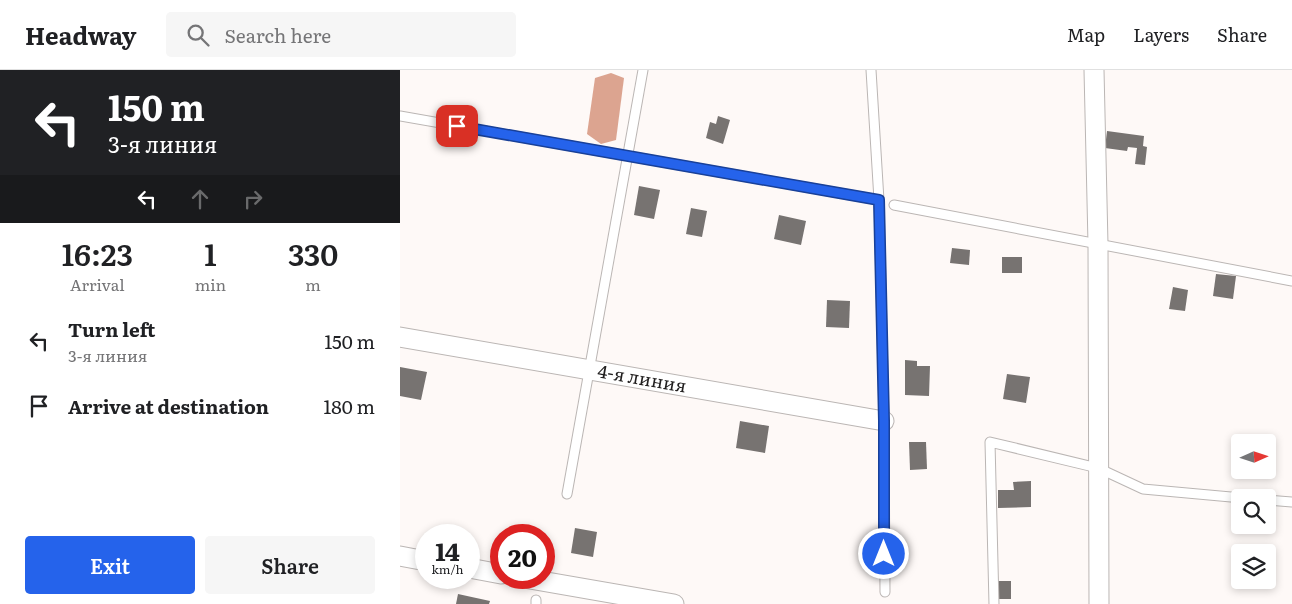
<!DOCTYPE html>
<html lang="en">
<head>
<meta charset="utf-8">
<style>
  body { margin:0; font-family:Literata,serif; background:#f6f6f6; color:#202124; height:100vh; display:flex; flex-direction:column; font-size:19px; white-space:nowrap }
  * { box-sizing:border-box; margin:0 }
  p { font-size:16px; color:#757577 }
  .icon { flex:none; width:28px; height:28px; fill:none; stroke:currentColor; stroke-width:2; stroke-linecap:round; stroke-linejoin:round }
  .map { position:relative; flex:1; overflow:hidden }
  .details { display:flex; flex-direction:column; background:#fff; width:400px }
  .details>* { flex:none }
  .guide { background:#202124; color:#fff; overflow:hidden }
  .needle { width:32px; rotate:87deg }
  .buttons { position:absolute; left:831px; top:364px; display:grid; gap:10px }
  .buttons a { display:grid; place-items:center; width:45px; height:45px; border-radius:5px; background:#fff; box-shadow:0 2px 8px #0003; font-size:25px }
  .speed { position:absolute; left:15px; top:454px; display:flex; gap:10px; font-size:25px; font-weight:700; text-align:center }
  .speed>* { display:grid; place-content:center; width:65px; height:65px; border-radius:50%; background:#fff; box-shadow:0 2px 8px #0003; line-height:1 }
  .speed small { font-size:12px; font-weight:400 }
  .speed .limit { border:8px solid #d22; background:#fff; color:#111 }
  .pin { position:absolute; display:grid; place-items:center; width:42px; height:42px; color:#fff; margin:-21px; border-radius:10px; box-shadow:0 2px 8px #0006 }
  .me { position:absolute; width:55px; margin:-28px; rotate:0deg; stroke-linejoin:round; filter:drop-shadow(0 0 4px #0008) }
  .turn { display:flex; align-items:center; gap:18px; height:105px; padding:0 25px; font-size:22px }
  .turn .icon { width:65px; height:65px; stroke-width:2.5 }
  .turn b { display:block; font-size:35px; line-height:42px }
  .lanes { display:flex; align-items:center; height:48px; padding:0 25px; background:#0003; justify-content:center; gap:25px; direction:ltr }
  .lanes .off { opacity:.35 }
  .eta { display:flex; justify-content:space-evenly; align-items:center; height:85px; text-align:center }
  .eta b { font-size:30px; font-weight:600; line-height:35px }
  .cta { display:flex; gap:10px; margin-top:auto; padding:10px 25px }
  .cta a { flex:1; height:58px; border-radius:5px; background:#2563eb; color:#fff; font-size:20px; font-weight:600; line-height:58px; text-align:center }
  .cta a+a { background:#f6f6f6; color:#202124 }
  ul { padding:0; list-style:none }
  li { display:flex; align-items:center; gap:15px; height:65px; padding:0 25px }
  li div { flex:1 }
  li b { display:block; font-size:19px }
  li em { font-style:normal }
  header { display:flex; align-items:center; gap:30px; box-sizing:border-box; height:70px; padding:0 25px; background:#fff; border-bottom:1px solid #e0e0e0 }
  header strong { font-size:24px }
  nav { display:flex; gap:28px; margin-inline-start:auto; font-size:18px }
  .search { width:350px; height:45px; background:#f6f6f6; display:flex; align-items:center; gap:12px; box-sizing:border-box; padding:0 18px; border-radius:5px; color:#757577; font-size:19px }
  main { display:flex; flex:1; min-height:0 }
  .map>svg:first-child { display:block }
</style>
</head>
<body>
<header>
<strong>Headway</strong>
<div class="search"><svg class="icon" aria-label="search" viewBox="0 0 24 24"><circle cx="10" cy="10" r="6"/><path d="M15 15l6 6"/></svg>Search here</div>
<nav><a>Map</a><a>Layers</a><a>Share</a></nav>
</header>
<main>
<section class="details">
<div class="guide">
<div class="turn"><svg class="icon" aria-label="left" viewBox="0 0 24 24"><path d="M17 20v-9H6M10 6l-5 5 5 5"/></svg><div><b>150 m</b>3-я линия</div></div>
<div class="lanes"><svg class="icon" aria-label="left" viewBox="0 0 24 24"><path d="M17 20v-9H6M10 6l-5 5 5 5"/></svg><svg class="icon off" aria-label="ahead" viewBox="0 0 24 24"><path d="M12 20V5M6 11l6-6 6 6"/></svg><svg class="icon off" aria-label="right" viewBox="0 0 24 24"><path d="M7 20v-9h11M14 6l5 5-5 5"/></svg></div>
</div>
<div class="eta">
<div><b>16:23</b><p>Arrival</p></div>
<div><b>1</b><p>min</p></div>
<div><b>330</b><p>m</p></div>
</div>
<ul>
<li><svg class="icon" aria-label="left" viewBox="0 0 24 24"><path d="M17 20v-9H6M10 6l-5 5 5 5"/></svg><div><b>Turn left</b><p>3-я линия</p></div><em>150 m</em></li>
<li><svg class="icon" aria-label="arrive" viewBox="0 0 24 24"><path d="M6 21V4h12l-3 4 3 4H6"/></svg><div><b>Arrive at destination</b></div><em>180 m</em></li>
</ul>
<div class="cta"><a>Exit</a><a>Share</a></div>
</section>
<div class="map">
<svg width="892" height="534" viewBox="0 0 892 534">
  <rect width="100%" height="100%" fill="#fef9f7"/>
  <polygon fill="#dca490" points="211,3 224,8 216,70 201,74 187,64 195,8"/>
  <g fill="#777371">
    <polygon points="318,46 330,50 323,74 306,68 310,52 316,54"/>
    <polygon points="707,61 744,66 743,76 747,77 745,95 735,94 737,78 728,77 727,81 705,78"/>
    <polygon points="239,116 260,120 254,149 234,145"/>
    <polygon points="291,138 307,141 302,167 286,164"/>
    <polygon points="379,145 406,151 401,175 374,169"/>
    <polygon points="552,178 570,180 569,195 550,193"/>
    <rect x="602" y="187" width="20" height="16"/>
    <polygon points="816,204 836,206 833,229 813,226"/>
    <polygon points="773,217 788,220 785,241 769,239"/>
    <polygon points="427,230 450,231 449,258 426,257"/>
    <polygon points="505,290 517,291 517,296 530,296 529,326 505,325"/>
    <polygon points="0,297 27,302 21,330 0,326"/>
    <polygon points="607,304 630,307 626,333 603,329"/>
    <polygon points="340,351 369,356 365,383 336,378"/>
    <polygon points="509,372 526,372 527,399 510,400"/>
    <polygon points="631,411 631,437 598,438 598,420 614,420 613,412"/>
    <polygon points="175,458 197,462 193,487 171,483"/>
    <rect x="598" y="511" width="13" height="18"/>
    <polygon points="58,524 90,531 89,534 56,534"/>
  </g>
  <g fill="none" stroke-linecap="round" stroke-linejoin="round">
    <defs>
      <g id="service">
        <polyline points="471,0 479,130 484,351 485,522"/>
        <polyline points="0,46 479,130"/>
        <polyline points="494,135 892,211"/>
        <polyline points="167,424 243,0"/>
        <polyline points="868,430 892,432"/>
        <polyline points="136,534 136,530"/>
        <polyline points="594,534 590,372 698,398 743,419 842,428"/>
      </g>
      <g id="minor">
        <polyline points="694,0 698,174 699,534"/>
        <polyline points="0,267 484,351"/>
        <polyline points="0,486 26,491"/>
        <polyline points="69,498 101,504"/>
        <polyline points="124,508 274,534"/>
      </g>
    </defs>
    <use href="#service" stroke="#bbb6b4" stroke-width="11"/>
    <use href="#minor" stroke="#bbb6b4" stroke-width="21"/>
    <use href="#service" stroke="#fff" stroke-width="9"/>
    <use href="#minor" stroke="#fff" stroke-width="19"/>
  </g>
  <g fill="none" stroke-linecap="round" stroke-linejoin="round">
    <defs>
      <polyline id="route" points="57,56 479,130 484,351 484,484"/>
    </defs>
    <use href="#route" stroke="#184099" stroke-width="12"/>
    <use href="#route" stroke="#2563eb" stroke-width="9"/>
  </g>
  <g text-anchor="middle" stroke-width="4.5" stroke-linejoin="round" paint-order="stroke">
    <g font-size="18" fill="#211f1f" stroke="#fff">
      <text transform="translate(242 309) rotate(10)" y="6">4-я линия</text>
    </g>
  </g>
</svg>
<div class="buttons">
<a><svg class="needle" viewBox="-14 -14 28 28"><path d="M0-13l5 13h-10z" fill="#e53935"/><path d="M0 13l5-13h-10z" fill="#757577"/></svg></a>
<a><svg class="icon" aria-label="search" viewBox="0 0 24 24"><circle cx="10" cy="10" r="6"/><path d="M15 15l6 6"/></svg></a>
<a><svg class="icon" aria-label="layers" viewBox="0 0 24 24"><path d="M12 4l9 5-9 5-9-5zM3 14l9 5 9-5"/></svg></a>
</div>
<div class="speed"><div>14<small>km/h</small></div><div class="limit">20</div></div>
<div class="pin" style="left:57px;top:56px;background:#d93025"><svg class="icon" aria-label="arrive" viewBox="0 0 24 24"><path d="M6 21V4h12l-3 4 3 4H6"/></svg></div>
<svg class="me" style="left:484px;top:484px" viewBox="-20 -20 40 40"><circle r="17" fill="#2563eb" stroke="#fff" stroke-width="3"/><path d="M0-11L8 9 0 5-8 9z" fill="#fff"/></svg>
</div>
</main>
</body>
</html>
